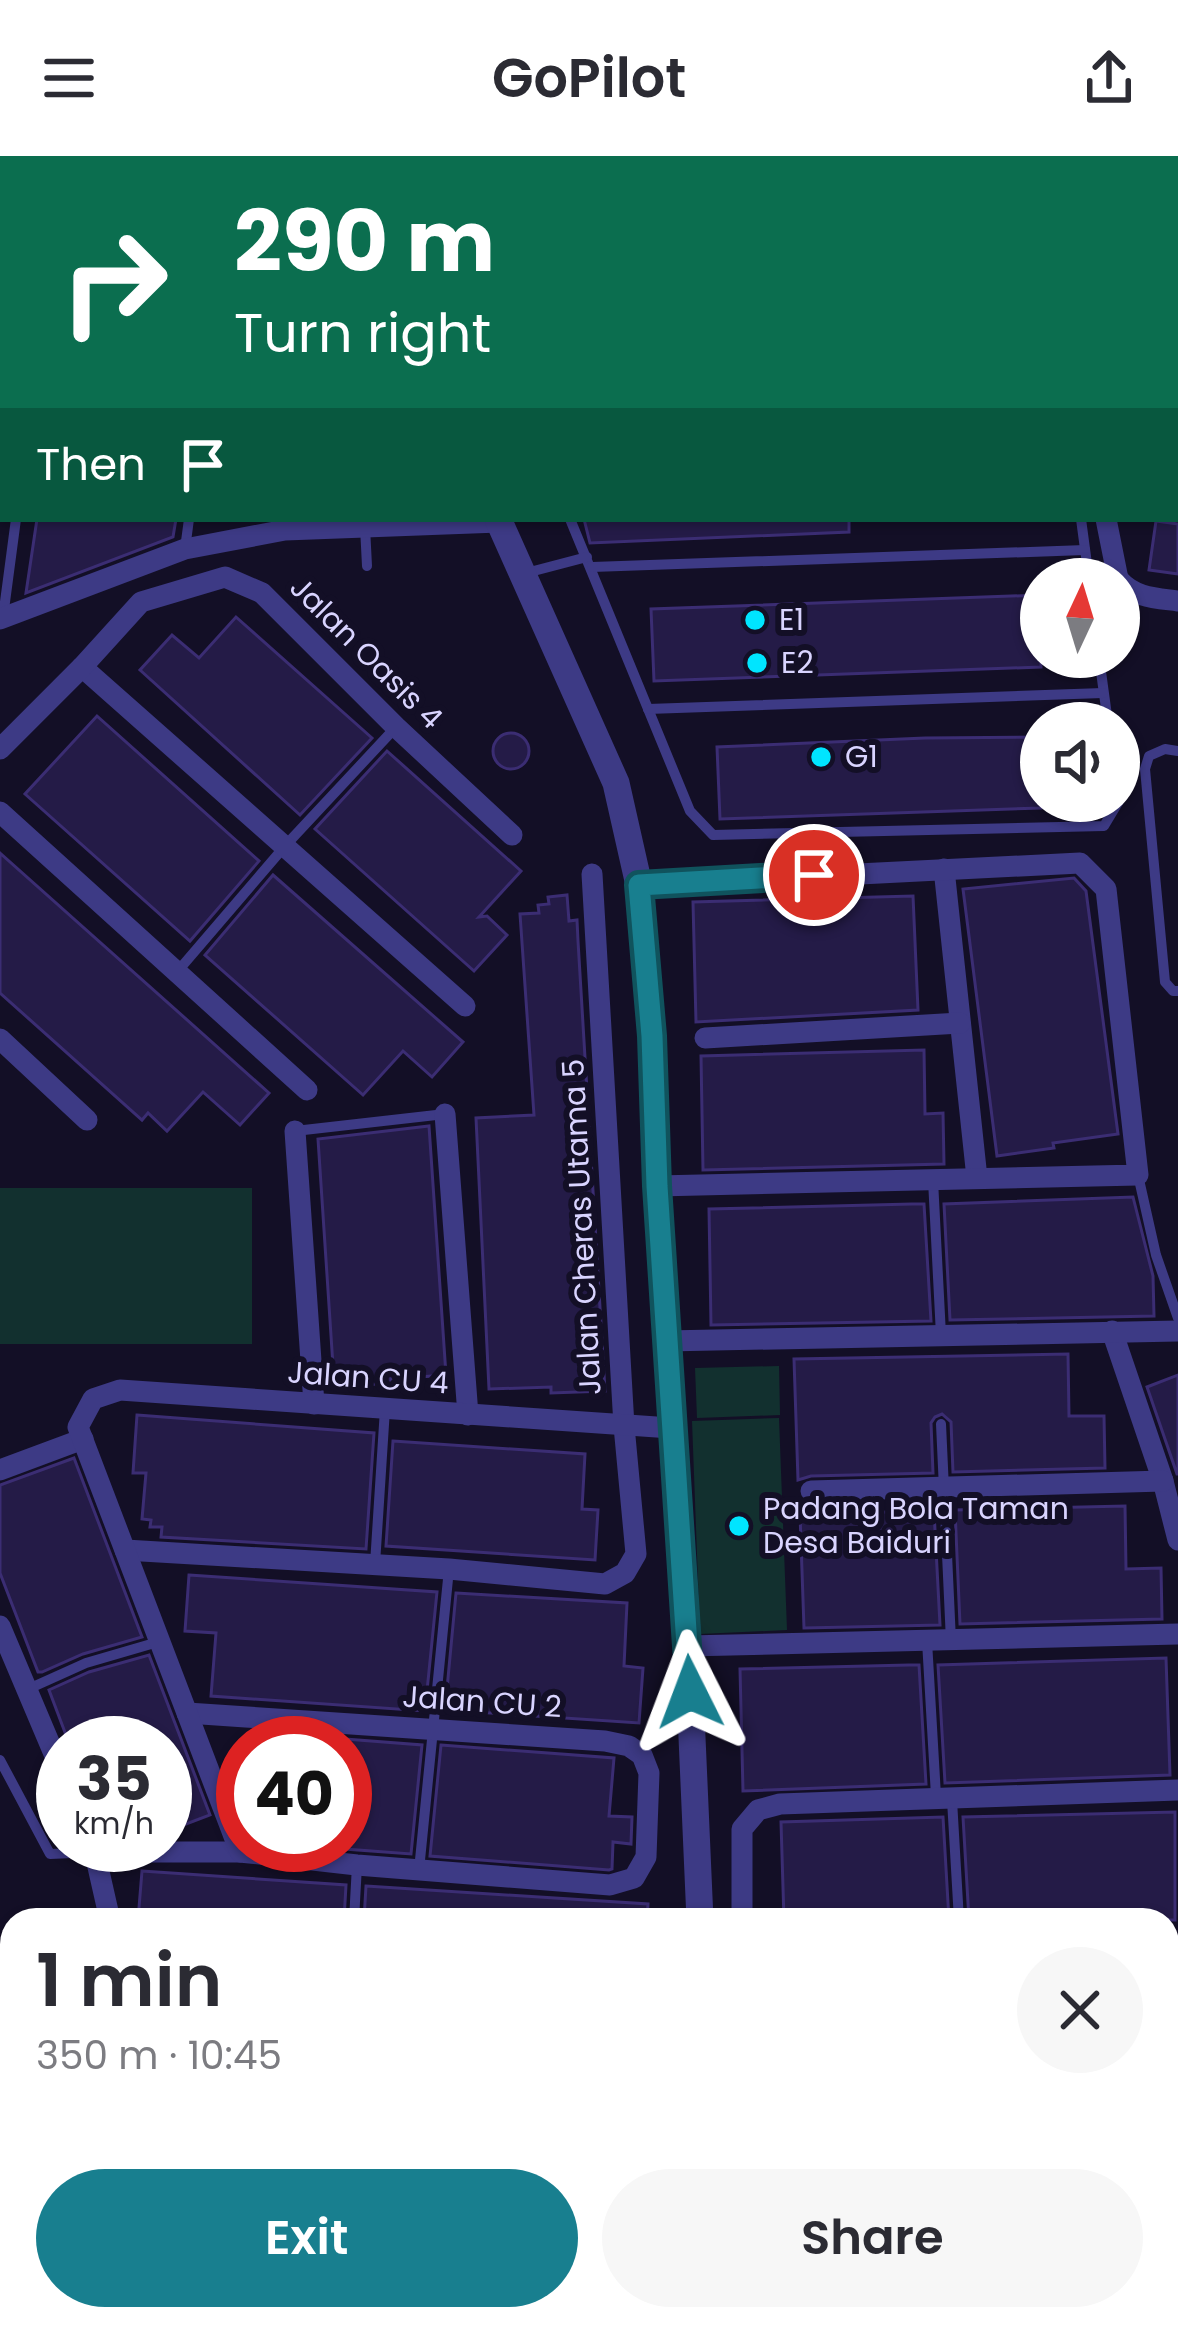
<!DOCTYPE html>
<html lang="en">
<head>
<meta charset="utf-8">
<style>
  body { margin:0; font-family:Poppins,sans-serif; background:#f7f7f7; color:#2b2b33; height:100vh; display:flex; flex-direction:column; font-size:45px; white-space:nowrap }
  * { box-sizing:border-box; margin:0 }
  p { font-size:39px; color:#7c7c81 }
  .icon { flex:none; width:66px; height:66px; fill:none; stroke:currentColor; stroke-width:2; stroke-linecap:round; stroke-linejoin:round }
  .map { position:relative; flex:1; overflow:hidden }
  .sheet { position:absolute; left:0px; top:1752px; width:1179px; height:423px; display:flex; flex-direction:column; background:#fff; border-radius:36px 36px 0 0; box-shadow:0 3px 9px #0004 }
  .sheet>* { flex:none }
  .top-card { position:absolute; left:0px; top:0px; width:1179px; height:366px; box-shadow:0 3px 9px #0004; background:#0b6e4f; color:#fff; overflow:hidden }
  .needle { width:78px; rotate:4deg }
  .fabs { position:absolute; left:1020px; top:402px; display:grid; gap:24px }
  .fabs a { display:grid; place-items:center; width:120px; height:120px; border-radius:50%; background:#fff; box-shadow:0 3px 9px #0004; font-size:60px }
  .speed { position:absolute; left:36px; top:1560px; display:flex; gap:24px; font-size:60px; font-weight:700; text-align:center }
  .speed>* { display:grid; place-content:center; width:156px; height:156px; border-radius:50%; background:#fff; box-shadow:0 3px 9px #0004; line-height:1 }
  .speed small { font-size:30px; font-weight:400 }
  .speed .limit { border:18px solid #d22; background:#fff; color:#111 }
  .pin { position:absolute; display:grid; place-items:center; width:102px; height:102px; color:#fff; margin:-51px; border:6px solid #fff; border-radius:50%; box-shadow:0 3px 12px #0007 }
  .me { position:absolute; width:132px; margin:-66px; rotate:357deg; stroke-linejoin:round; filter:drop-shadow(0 0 9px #0008) }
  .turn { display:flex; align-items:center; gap:42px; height:252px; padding:0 36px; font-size:54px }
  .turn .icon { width:156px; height:156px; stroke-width:2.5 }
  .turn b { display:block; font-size:84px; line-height:102px }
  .then { display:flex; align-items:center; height:114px; padding:0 36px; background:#0003; gap:24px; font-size:45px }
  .round { display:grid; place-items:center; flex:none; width:126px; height:126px; border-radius:63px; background:#f7f7f7 }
  .summary { display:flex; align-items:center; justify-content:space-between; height:204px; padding:0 36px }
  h1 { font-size:72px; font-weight:600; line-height:90px }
  .button { display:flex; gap:24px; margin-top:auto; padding:24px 36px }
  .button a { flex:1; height:138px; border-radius:72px; background:#187f8f; color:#fff; font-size:48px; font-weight:600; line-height:138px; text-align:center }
  .button a+a { background:#f7f7f7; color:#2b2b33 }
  header { display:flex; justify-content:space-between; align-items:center; height:156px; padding:0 36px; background:#fff; font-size:54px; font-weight:600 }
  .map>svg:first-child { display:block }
</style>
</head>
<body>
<header><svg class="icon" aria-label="menu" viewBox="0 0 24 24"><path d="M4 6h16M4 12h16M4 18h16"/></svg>GoPilot<svg class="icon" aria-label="share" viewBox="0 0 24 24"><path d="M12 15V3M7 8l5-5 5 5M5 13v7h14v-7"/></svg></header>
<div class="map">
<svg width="1178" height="2173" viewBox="0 0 1178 2173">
  <rect width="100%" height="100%" fill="#130f26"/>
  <g fill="#12302f">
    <rect x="0" y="1032" width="252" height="156"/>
    <polygon points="779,1210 780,1259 697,1262 695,1212"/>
    <polygon points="779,1262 787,1474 700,1478 692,1265"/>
    <polygon points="863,2163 1027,2163 1027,2171 862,2170"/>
  </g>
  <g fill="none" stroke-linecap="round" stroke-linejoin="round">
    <g stroke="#0c2248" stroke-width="6">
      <polyline points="0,1808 12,1806"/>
      <polyline points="1167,1834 1178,1834"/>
    </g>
  </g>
  <g fill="#241b47" stroke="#3b2d73" stroke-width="3">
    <polygon points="37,363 176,363 173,381 26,437"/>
    <polygon points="584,363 849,363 849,376 590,387"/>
    <polygon points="1156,365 1178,368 1178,418 1149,414"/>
    <polygon points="1041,439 1041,511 654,525 651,453"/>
    <polygon points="236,461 372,582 300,659 140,514 172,479 199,502"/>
    <polygon points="97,560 259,705 190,785 25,638"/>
    <circle cx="511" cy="595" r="18"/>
    <polygon points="1041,581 1041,652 720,663 717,591 925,582"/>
    <polygon points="387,595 521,715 479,761 487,760 507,779 474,815 315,673"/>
    <polygon points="0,697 269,937 240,969 203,936 167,975 148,957 142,964 0,837"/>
    <polygon points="273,719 463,886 432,921 403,895 363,939 205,799"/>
    <polygon points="1074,722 1086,735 1118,978 1053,987 1054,992 997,1000 963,733"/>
    <polygon points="567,739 569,765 577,764 578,785 605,1235 551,1237 551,1231 489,1233 476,962 534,959 520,758 539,757 538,749 549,748 548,741"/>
    <polygon points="913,740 918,854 696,866 693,746"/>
    <polygon points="924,894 925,958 943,957 944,1008 703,1014 701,900"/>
    <polygon points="429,970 446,1219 391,1223 391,1227 362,1229 362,1223 334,1225 318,983"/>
    <polygon points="1133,1041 1153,1120 1154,1160 950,1164 944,1048"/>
    <polygon points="912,1048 924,1048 931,1165 711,1169 709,1053"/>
    <polygon points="1068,1198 1069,1260 1104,1260 1105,1312 953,1316 951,1266 942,1258 935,1261 931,1267 933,1317 811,1320 798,1324 794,1203"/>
    <polygon points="1178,1219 1178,1318 1177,1318 1147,1231"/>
    <polygon points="137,1259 374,1277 366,1393 161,1381 162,1371 150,1371 151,1364 142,1363 146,1317 133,1317"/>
    <polygon points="393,1285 585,1298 582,1353 598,1354 595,1404 386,1390"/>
    <polygon points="74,1302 142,1481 83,1498 42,1516 38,1516 0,1417 0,1329"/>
    <polygon points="1125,1350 1126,1413 1161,1412 1162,1463 960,1468 955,1354"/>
    <polygon points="934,1355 940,1469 804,1472 800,1358"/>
    <polygon points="189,1419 437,1436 425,1555 211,1540 216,1477 185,1475"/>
    <polygon points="456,1437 627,1447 624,1510 643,1512 639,1567 445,1554"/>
    <polygon points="149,1499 210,1659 165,1676 165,1587 69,1587 49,1534 89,1516"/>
    <polygon points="1166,1502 1170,1619 945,1627 938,1509"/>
    <polygon points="909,1509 919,1509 926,1628 743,1635 740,1513"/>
    <polygon points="345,1583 422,1589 411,1698 345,1693"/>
    <polygon points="441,1589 614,1602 609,1660 632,1661 631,1688 613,1686 612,1713 609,1714 430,1700"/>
    <polygon points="1175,1656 1175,1764 969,1764 963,1661"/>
    <polygon points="943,1661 949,1764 784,1764 781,1666"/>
    <polygon points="142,1715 346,1729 344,1764 138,1764"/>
    <polygon points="366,1730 648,1748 647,1764 364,1764"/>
  </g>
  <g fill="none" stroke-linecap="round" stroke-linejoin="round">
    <polyline stroke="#2fb8b0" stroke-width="3" stroke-dasharray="6 9" stroke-linecap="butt" points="1173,1850 1174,1812"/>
    <g stroke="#3d3a85" stroke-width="10">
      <polyline points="296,0 297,3"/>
      <polyline points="80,3 80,0"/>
      <polyline points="570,363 690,655 713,679 1104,670 1119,645"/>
      <polyline points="1081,363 1089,423"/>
      <polyline points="365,371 367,410"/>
      <polyline points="185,393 189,363"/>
      <polyline points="592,411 1085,394"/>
      <polyline points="526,417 587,401"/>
      <polyline points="3,461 16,363"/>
      <polyline points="1099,501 1108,567"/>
      <polyline points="648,553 1103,537"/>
      <polyline points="1178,595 1165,593 1149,600 1145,613 1165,826 1173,835 1178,835"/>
      <polyline points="177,816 285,690 396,571"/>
      <polyline points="295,975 445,958"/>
      <polyline points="1138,1019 1156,1099 1178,1162"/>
      <polyline points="933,1024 941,1179"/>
      <polyline points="941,1268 951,1485"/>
      <polyline points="375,1408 385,1253"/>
      <polyline points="927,1485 936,1640"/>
      <polyline points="26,1534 86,1507 158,1486"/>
      <polyline points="0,1604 50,1698 96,1696"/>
      <polyline points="952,1644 959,1764"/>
      <polyline points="419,1714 449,1413"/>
      <polyline points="354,1764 357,1709"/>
      <polyline points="0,1914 12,1913"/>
      <polyline points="1167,1928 1178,1928"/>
      <polyline points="0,2104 12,1936"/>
      <polyline points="0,2110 12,2111"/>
      <polyline points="271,2173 272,2163"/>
      <polyline points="322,2173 323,2163"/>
      <polyline points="639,2173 640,2163"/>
    </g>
    <g stroke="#3d3a85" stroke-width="21">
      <polyline points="463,3 464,0"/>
      <polyline points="636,3 637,0"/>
      <polyline points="786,3 787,0"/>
      <polyline points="927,3 928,0"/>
      <polyline points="1080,3 1081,0"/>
      <polyline points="0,69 1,69"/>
      <polyline points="1176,120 1178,120"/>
      <polyline points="0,188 3,166"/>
      <polyline points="1176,290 1178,290"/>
      <polyline points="1106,363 1118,423"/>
      <path d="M1119 424C1135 442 1156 442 1178 445"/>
      <polyline points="0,463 185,393 285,374 499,366"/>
      <polyline points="82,511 465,850"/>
      <polyline points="0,593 82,511 141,446 225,421 262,437 396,571 512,679"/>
      <polyline points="0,656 307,934"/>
      <polyline points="944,713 977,1022"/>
      <polyline points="639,729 1080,707 1106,733 1138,1019 657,1030"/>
      <polyline points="705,882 960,867"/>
      <polyline points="0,883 87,964"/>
      <polyline points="445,958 468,1259"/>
      <polyline points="295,975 314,1248"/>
      <polyline points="1112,1175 1163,1325 1178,1384"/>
      <polyline points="666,1185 1178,1175"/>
      <polyline points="0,1314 83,1283"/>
      <polyline points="811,1335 1163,1325"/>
      <polyline points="125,1394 449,1413 605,1428 625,1417 636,1398 624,1270 592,718"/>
      <polyline points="0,1470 63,1619"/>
      <polyline points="688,1490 1178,1478"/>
      <polyline points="93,1689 110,1764"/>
      <polyline points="96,1696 240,1696 357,1709 610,1729 634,1722 646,1701 649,1617 642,1599 629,1590 605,1585 187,1557"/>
      <polyline points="240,1696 78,1271 93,1243 120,1234 671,1272"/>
      <polyline points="742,1764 742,1673 758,1654 780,1648 1178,1634"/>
      <polyline points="1167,1792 1178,1790"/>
      <polyline points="0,1860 12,1860"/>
      <polyline points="845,2173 846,2163"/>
    </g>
    <g stroke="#3d3a85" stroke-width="27">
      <polyline points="352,0 353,3"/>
      <polyline points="498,363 616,627 639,729 652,880 657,1030 688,1490 700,1764"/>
      <polyline points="1167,1876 1178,1876"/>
    </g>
  </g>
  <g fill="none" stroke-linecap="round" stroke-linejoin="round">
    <defs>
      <polyline id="route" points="690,1536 657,1030 652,880 639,729 814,719"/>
    </defs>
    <use href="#route" stroke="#10535d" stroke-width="30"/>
    <use href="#route" stroke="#187f8f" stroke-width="21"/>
  </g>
  <g fill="#00e5ff" stroke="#130f26" stroke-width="4.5">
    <circle cx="755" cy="464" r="12"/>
    <circle cx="757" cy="507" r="12"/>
    <circle cx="821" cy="601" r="12"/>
    <circle cx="739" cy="1370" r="12"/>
  </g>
  <g text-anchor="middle" stroke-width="12" stroke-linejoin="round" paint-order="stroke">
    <g font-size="30" fill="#d9d4ff" stroke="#130f26" text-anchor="start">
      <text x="779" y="474">E1</text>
      <text x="781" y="517">E2</text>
      <text x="845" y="611">G1</text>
      <text x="763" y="1363">Padang Bola Taman<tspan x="763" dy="34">Desa Baiduri</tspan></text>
    </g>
    <g font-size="30" fill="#d9d4ff" stroke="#130f26">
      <text transform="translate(366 497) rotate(45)" y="10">Jalan Oasis 4</text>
      <text transform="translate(582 1071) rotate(-93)" y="10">Jalan Cheras Utama 5</text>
      <text transform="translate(368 1222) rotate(4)" y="10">Jalan CU 4</text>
      <text transform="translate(482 1546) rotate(4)" y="10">Jalan CU 2</text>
    </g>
  </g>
</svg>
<div class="fabs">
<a><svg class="needle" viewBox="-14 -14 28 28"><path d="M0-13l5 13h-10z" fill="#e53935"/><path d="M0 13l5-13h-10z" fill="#7c7c81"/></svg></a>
<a><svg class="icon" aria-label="sound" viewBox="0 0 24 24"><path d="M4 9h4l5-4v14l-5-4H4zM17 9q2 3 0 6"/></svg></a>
</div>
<div class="speed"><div>35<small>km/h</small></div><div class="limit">40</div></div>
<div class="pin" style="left:814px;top:719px;background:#d93025"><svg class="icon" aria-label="arrive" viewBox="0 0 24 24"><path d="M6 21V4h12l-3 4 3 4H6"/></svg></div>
<svg class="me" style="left:690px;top:1536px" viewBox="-20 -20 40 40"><path d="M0-17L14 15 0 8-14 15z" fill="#187f8f" stroke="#fff" stroke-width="4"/></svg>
<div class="top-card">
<div class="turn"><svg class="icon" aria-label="right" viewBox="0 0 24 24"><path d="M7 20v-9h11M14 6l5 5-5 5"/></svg><div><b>290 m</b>Turn right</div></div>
<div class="then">Then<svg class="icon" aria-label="arrive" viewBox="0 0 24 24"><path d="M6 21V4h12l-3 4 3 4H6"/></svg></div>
</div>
<section class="sheet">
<div class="summary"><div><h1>1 min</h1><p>350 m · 10:45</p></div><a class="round"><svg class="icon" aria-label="close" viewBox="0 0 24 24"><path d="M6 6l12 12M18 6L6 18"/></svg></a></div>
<div class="button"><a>Exit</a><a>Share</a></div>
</section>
</div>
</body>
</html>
